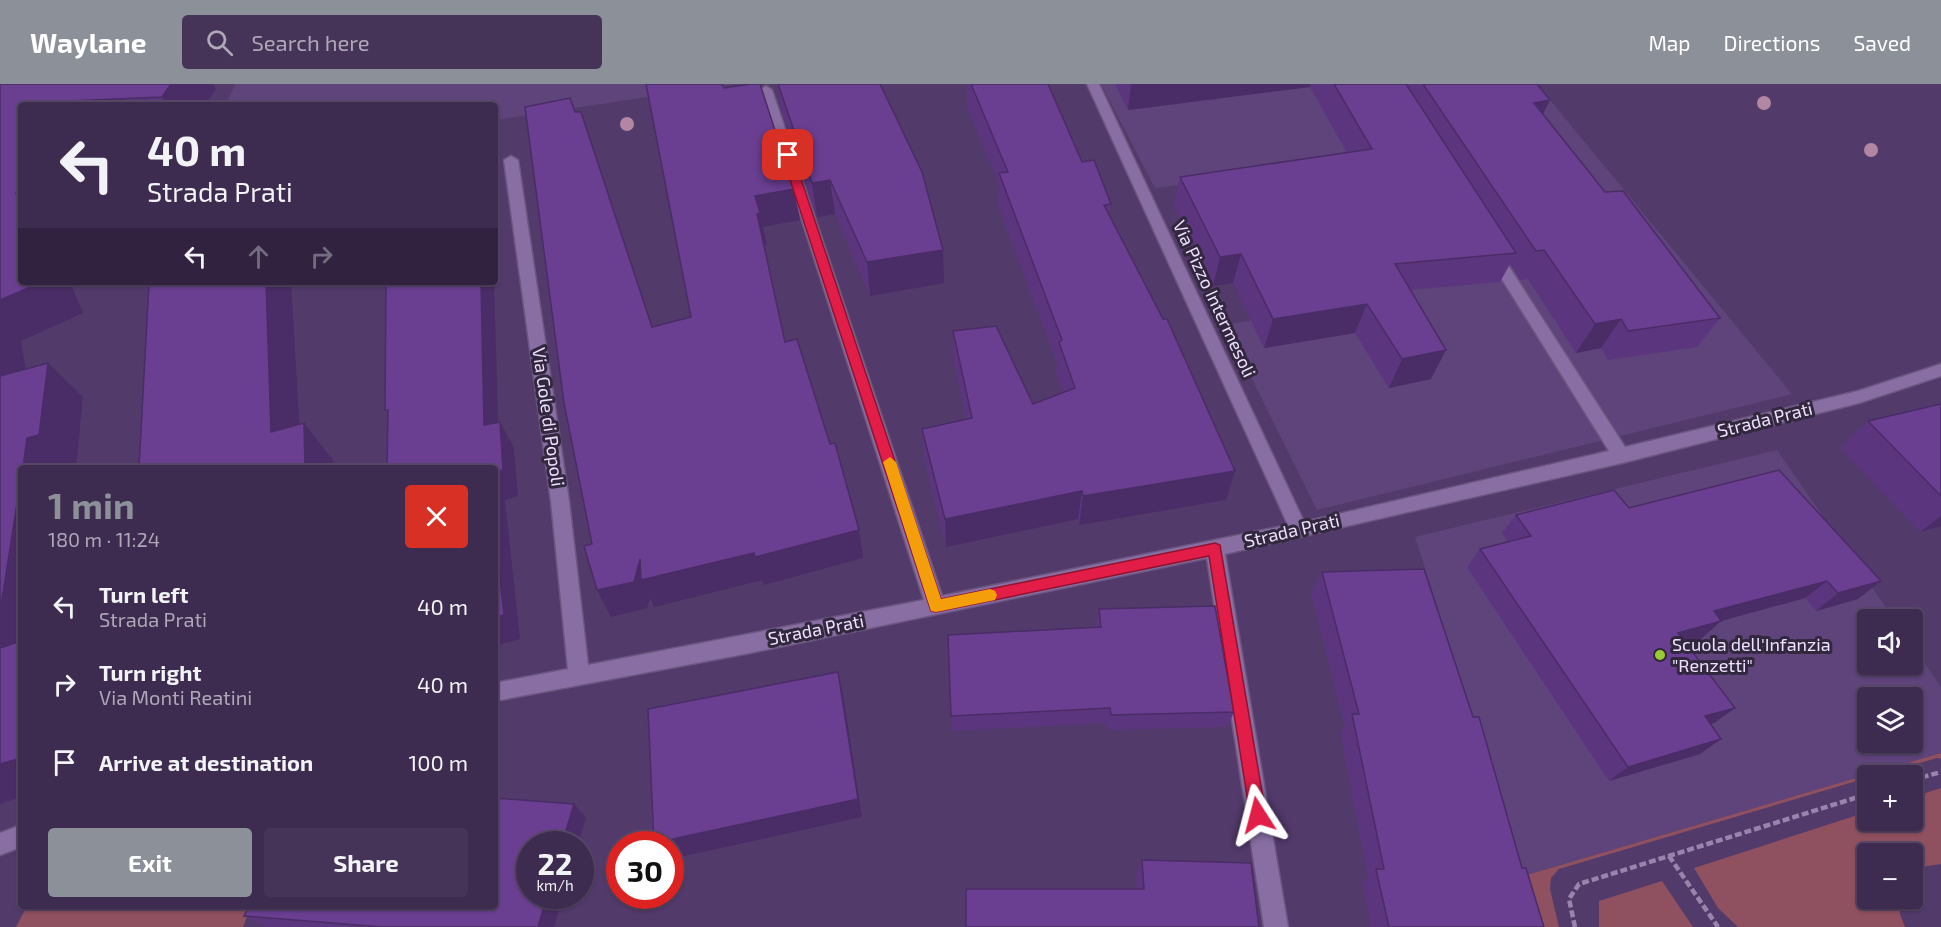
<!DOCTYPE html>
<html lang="en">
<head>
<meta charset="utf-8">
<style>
  body { margin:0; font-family:"Exo 2",sans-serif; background:#453457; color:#f1f3f6; height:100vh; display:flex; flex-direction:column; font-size:22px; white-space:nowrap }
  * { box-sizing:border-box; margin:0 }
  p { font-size:20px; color:#ada7b7 }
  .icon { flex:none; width:33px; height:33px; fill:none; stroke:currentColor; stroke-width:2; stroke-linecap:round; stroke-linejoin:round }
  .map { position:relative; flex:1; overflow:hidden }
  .side { position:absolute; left:18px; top:381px; width:480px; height:444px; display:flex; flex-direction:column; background:#3e2c50; border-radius:6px; box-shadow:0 2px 4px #0004,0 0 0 2px #574867 }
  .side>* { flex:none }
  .guide { position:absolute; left:18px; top:18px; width:480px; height:183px; border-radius:6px; box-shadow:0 2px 4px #0004,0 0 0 2px #574867; background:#3e2c50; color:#f1f3f6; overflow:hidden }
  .buttons { position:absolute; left:1857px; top:525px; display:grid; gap:12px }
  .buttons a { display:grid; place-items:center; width:66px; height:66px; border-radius:6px; background:#3e2c50; box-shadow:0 2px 4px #0004,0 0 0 2px #574867; font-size:30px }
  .speed { position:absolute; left:516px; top:747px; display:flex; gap:12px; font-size:30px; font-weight:700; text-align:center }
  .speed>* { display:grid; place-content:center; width:78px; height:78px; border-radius:50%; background:#3e2c50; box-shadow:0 2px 4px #0004,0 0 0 2px #574867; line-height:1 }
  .speed small { font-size:15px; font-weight:400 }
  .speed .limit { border:9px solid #d22; background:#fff; color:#111 }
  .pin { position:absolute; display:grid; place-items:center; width:51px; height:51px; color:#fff; margin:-26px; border-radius:12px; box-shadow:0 3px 9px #0006 }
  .me { position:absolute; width:66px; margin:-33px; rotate:351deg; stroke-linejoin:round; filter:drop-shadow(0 0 4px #0008) }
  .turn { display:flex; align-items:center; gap:21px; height:126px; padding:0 30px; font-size:27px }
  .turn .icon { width:78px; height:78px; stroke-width:2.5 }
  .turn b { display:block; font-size:42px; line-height:51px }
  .lanes { display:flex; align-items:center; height:57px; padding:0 30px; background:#0003; justify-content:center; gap:30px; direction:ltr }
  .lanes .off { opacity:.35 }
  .round { display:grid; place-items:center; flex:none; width:63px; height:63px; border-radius:6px; background:#453457 }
  .headline { display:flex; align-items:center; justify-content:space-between; height:102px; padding:0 30px }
  h1 { font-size:36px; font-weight:700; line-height:45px; color:#8c9099 }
  .action { display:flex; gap:12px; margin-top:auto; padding:12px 30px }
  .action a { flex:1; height:69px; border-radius:6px; background:#8c9099; color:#fff; font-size:24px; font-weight:700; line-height:69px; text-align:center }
  .action a+a { background:#453457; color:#f1f3f6 }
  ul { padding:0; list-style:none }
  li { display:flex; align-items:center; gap:18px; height:78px; padding:0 30px }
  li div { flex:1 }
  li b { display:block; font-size:22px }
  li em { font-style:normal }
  header { display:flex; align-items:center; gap:36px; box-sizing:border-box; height:84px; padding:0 30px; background:#8c9099; color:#fff }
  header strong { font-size:28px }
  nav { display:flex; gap:33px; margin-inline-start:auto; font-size:21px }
  .search { width:420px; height:54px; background:#453457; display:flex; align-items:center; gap:15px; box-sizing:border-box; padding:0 21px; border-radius:6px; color:#ada7b7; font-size:22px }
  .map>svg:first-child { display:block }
</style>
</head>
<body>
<header>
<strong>Waylane</strong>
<div class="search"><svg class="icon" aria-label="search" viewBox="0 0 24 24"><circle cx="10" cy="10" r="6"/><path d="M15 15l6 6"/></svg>Search here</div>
<nav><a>Map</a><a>Directions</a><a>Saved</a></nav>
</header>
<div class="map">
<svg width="1941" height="843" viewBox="0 0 1941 843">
  <rect width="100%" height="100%" fill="#523a6b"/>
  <g fill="#5f437b" fill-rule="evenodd">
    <polygon points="235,0 734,0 495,36 495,21 226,21"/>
    <polygon points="1101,0 1537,0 1792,310 1317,426 1225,241 1394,212 1326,83 1155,104"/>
    <path d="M1777 366 1894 535 1868 536V580H1912L1913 562 1941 603V669L1523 792 1415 453ZM1868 614H1912V658H1868Z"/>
  </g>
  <g fill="#8f505f">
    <polygon points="1941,669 1941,675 1937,674 1878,691 1868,692 1867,694 1559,785 1551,794 1550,805 1559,843 1541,843 1523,792"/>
    <polygon points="1941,704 1941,780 1922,783 1913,789 1912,770 1868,770 1868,814 1899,815 1900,830 1905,843 1738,843 1718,824 1694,784 1867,728 1868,736 1912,736 1913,713"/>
    <polygon points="1662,797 1693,843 1599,843 1599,817"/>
    <polygon points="27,822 251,822 243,843 16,843"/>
  </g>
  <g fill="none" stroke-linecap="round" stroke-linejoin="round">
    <defs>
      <g id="minor">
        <polygon points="1087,0 1099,0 1304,438 1609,367 1485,168 1492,163 1497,164 1625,363 1858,307 1941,280 1941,292 1859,319 1622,379 1225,470 1288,843 1264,843 1207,474 750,569 495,617 495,599 568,585 551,417 504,76 511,72 518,76 569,417 588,581 924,516 760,6 766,2 772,6 942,512 1288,441"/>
        <polygon points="21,741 21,763 0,771 0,749"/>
      </g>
    </defs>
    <use href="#minor" stroke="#6b567f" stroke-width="3"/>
    <g stroke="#9884ad" stroke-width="4.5" stroke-dasharray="7 3" stroke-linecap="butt">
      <polyline points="1912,696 1941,688"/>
      <polyline points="1669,772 1718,843"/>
      <polyline points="1575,843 1569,815 1579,800 1868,710"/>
    </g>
    <use href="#minor" fill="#886ea3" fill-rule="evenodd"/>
  </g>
  <g fill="#b187a3">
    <circle cx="1764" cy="19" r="7"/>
    <circle cx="627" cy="40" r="7"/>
    <circle cx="1871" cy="66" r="7"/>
  </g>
  <g fill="#5b367e">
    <polygon points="0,0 216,5 205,21 21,21 21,198 83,229 21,257 26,285 83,313 76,384 21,384 21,713 0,720"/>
    <polygon points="777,0 880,0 943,166 944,199 870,212 835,130 817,133 782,28"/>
    <polygon points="967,0 971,0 1082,78 1111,120 1109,132 1235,387 1226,416 1079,441 1078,435 946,463 924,374 922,345 966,335 954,278 953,247 1033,320 1063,309 1056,288 1057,279 998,121 999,100 967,23"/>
    <polygon points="1115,0 1537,0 1543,31 1605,108 1720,234 1697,263 1608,276 1601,264 1576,269 1528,195 1520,196 1510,180 1500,198 1410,206 1431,295 1389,304 1355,249 1264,264 1233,199 1213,202 1174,122 1180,93 1347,69 1310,3 1128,26"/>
    <polygon points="1941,320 1941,442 1920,448 1840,364 1868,337"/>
    <polygon points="1779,386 1858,515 1816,527 1805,514 1721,537 1702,554 1685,559 1735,624 1714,639 1710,640 1721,655 1700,670 1609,697 1467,483 1480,465 1508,458 1502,449 1516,431 1629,424"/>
    <polygon points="1322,488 1522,784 1544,843 1371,843 1362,800 1368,793 1340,649 1345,642 1311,509"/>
    <polygon points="1099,525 1234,628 1227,643 1107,646 1106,639 952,647 948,551 1096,543"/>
    <polygon points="574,720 586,734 530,812 563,812 554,843 266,843 244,832"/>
    <polygon points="1142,776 1259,843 1137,805 1136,791"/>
  </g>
  <g fill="#4a2c66">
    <polygon points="171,0 213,0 216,5 205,21 167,21 162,13"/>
    <polygon points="1131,0 1311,0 1310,3 1128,26"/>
    <polygon points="1550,16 1535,46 1534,19"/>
    <polygon points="830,96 835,130 817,133 812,99"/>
    <polygon points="794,105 800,136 763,143 767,161 763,161 757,130 755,112"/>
    <polygon points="21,108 21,122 16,109"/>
    <polygon points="943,166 944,199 870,212 867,178"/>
    <polygon points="1241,170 1233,199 1213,202 1220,173"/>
    <polygon points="42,198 70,198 83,229 21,257 33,326 0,296 0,216"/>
    <polygon points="266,198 291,198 302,384 271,348"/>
    <polygon points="481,198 494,198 499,368 484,341"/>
    <polygon points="1367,220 1355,249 1264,264 1273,235"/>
    <polygon points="1621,235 1601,264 1576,269 1595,240"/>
    <polygon points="1446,266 1431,295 1389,304 1402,275"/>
    <polygon points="48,279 83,313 76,384 23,384 27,354"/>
    <polygon points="500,338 514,364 518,412 505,416 520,555 495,562 495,388"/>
    <polygon points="304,339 333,376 333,384 305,384"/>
    <polygon points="1235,387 1226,416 1079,441 1083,412"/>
    <polygon points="21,394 21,582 0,569 0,528"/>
    <polygon points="1082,407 1078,435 946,463 945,435"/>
    <polygon points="1941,432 1941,442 1920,448"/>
    <polygon points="859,446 863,474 764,501 762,496 654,523 650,514 647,524 611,533 597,506 640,475 754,469"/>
    <polygon points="1827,497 1805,514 1721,537 1702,554 1659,566 1678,549 1714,527"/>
    <polygon points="1881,497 1858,515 1816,527 1838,509"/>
    <polygon points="838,588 843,610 862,733 670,775 670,760 655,760 654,759"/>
    <polygon points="1735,624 1714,639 1685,648 1705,632"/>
    <polygon points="1721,655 1700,670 1609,697 1628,683"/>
    <polygon points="21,674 21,713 0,720 0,680"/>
    <polygon points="574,720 586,734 578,760 562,760"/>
    <polygon points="547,812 563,812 554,843 538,843"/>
  </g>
  <g fill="#6a3f92" stroke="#4a2c66" stroke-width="1.5">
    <polygon points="0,0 171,0 162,13 46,18 46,21 21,21 21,108 16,109 21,122 21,198 42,198 0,216"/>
    <polygon points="646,0 722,0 724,4 751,0 760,0 794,105 755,112 760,129 757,130 785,258 797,255 830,360 835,359 859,446 755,473 754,469 641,496 640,475 634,498 597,506 584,462 592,460 564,319 525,23 570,14 575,28 581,28 652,243 691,233"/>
    <polygon points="778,0 880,0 922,88 943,166 867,178 830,96 812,99"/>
    <polygon points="971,0 1048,0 1082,78 1094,76 1111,120 1104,121 1163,235 1167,235 1235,387 1083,412 1082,407 945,435 922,345 972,334 953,247 996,242 1033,320 1075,304 1059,258 1062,256 999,89 1008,88"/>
    <polygon points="1334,0 1406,0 1516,169 1395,180 1446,266 1402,275 1367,220 1273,235 1241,170 1220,173 1180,93 1372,65"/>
    <polygon points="1423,0 1537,0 1550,16 1534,19 1605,108 1623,107 1720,234 1628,247 1621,235 1595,240 1544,166 1536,167"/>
    <polygon points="149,198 266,198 271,348 304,339 305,384 139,384"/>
    <polygon points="386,198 481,198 484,341 500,338 503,386 495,388 495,384 387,384 388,326 385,326"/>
    <polygon points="48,279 39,351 27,354 23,384 21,384 21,394 0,528 0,292"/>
    <polygon points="1941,320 1941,412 1868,337"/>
    <polygon points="1779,386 1881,497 1838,509 1827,497 1714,527 1721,537 1678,549 1735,624 1705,632 1721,655 1628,683 1480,465 1531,452 1516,431 1614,406 1629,424"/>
    <polygon points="495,450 504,531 495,533"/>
    <polygon points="1424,485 1473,633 1479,633 1522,784 1526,784 1544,843 1389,843 1376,785 1384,785 1352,630 1359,630 1322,488"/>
    <polygon points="1215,522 1234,628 1111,631 1110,624 951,632 948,551 1101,543 1099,525"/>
    <polygon points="21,557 21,674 0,680 0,564"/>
    <polygon points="838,588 858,715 654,759 648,625"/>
    <polygon points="495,714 574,720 562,760 530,760 530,812 547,812 538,843 383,843 244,832 249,822 495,822"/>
    <polygon points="1142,776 1251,779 1259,843 966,843 966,805 1144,805"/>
  </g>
  <polygon fill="#e11d48" stroke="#92132f" stroke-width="1.5" points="788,68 793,71 941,515 1215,459 1220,461 1266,731 1264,737 1258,739 1252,737 1250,731 1209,472 936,528 931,527 782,71"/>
  <polygon fill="#f59e0b" points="890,373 896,378 941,515 990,505 995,507 997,511 995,516 936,528 931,527 883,378"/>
  <circle fill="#9bcb33" stroke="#32283e" stroke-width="2" cx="1660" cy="571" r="6"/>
  <g text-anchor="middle" stroke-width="6" stroke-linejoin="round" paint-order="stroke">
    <g font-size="18" fill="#eee0fe" stroke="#32283e">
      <text transform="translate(1214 215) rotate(65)" y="6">Via Pizzo Intermesoli</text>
      <text transform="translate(548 333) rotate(82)" y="6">Via Gole di Popoli</text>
      <text transform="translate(1765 336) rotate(-14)" y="6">Strada Prati</text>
      <text transform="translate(1292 447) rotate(-13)" y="6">Strada Prati</text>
      <text transform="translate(816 546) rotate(-11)" y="6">Strada Prati</text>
    </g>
    <g font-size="18" fill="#eee0fe" stroke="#32283e" text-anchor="start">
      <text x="1672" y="567">Scuola dell'Infanzia<tspan x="1672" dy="21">"Renzetti"</tspan></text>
    </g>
  </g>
</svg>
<div class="buttons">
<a><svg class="icon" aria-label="sound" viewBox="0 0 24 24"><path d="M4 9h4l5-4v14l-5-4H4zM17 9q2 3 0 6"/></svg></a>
<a><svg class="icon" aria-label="layers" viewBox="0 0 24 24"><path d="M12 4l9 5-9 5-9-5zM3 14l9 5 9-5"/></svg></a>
<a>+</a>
<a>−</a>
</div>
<div class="speed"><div>22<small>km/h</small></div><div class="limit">30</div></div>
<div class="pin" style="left:788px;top:71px;background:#d93025"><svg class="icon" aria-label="arrive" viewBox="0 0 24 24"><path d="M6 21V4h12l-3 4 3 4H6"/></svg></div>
<svg class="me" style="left:1258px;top:731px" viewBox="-20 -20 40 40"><path d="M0-17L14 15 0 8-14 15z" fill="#e11d48" stroke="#fff" stroke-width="4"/></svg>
<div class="guide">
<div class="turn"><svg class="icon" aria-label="left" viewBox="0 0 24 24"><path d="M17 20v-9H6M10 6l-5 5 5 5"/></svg><div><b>40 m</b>Strada Prati</div></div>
<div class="lanes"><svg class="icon" aria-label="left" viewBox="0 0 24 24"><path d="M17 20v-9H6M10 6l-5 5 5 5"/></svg><svg class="icon off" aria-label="ahead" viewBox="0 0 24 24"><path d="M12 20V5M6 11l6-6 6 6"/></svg><svg class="icon off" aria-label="right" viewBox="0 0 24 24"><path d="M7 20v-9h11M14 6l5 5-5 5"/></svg></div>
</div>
<section class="side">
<div class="headline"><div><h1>1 min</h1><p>180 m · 11:24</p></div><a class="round" style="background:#d93025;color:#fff"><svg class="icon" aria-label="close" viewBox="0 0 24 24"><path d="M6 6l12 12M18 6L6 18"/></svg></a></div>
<ul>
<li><svg class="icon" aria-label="left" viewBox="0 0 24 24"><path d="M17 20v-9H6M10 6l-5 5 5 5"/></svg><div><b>Turn left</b><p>Strada Prati</p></div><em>40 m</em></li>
<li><svg class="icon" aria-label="right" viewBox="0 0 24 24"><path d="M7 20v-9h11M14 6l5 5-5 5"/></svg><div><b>Turn right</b><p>Via Monti Reatini</p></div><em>40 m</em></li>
<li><svg class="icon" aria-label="arrive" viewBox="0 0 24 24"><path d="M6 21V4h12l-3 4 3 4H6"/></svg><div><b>Arrive at destination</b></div><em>100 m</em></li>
</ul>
<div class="action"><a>Exit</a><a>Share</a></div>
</section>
</div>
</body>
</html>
